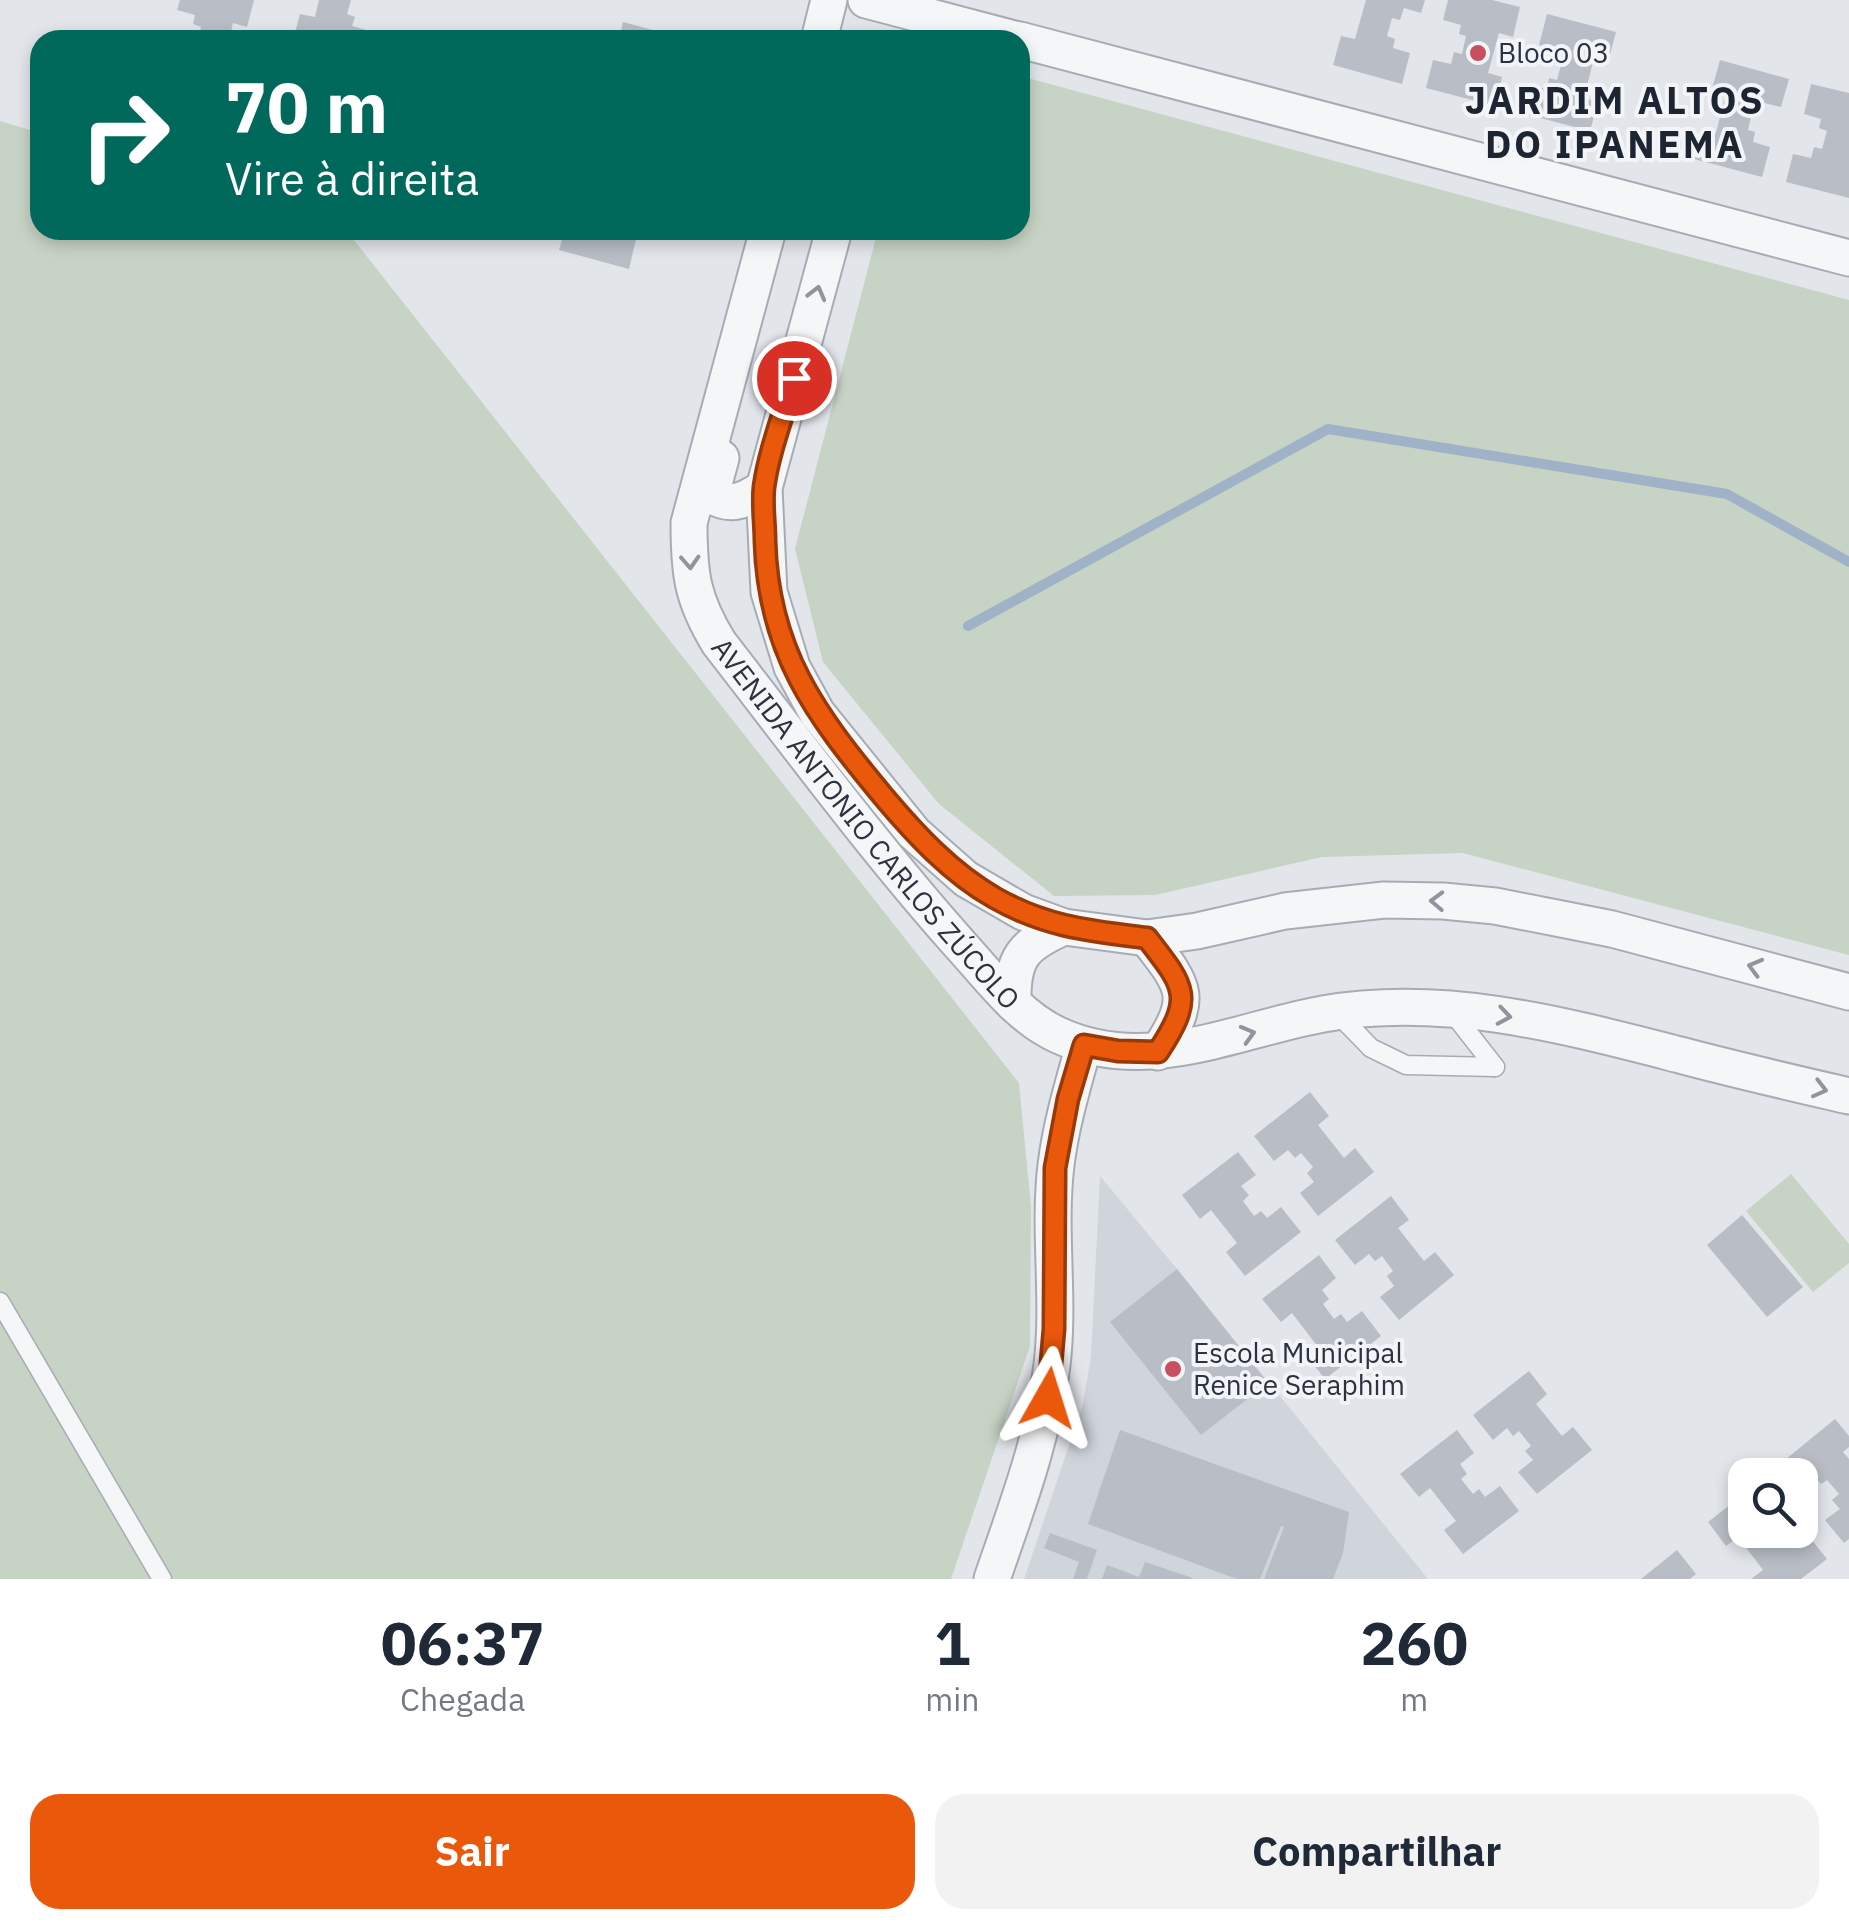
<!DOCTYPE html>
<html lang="pt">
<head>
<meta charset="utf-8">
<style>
  body { margin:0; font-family:"IBM Plex Sans",sans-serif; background:#f2f2f3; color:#1f2937; height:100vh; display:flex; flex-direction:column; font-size:38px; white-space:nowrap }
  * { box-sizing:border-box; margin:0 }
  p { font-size:32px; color:#747a83 }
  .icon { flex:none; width:55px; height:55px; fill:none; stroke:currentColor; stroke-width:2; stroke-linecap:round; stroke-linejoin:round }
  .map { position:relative; height:1579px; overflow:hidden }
  .panel { display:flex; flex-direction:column; background:#fff; flex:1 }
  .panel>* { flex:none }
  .guide { position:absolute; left:30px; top:30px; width:1000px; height:210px; border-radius:30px; box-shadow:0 5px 15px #0003; background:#00695c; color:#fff; overflow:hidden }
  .fabs { position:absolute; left:1728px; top:1458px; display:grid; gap:20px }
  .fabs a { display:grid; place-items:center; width:90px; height:90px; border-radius:20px; background:#fff; box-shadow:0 5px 15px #0003; font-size:50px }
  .pin { position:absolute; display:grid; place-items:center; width:85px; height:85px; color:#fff; margin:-42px; border:5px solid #fff; border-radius:50%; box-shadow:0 2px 10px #0007 }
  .me { position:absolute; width:110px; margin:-55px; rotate:6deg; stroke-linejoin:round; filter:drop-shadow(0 0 8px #0008) }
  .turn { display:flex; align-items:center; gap:35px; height:210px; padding:0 30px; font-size:45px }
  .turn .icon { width:130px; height:130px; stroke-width:2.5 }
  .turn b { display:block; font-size:70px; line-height:85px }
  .eta { display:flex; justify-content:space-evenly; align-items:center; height:170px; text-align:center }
  .eta b { font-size:60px; font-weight:800; line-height:70px }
  .primary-button { display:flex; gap:20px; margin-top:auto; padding:20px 30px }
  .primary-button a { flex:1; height:115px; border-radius:30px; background:#ea580c; color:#fff; font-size:40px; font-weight:800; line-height:115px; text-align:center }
  .primary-button a+a { background:#f2f2f3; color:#1f2937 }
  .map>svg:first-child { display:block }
</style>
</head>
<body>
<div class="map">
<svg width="1849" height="1579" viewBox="0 0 1849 1579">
  <rect width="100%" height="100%" fill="#e2e5ea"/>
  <polygon fill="#d0d4db" points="1100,1176 1177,1269 1428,1579 1024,1579 1083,1404 1091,1356"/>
  <g fill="#c7d3c4">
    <polygon points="1020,76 1849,300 1849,955 1463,853 1322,857 1155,895 1054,896 939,804 823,662 795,549 878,230 1020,230"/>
    <polygon points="0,121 40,133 40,230 346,230 1019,1083 1031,1207 1030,1346 951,1579 0,1579"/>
    <polygon points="1791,1174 1849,1244 1849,1263 1813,1292 1746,1211"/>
  </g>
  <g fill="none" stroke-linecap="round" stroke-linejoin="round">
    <polyline stroke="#9fb2c7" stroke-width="10" points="968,626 1328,429 1727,494 1849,562"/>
  </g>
  <g fill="#b9bec6">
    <polygon points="180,0 254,0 247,27 233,23 229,40 197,40 201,27 193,24 195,15 177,10"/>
    <polygon points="319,0 351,0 347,14 355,17 352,26 370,31 367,40 293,40 300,14 315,17"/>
    <polygon points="1366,0 1425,0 1421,13 1404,8 1400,20 1392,18 1387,36 1395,39 1393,48 1410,53 1402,84 1333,65 1341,36 1355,39"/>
    <polygon points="1448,0 1492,0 1520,7 1513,37 1499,33 1488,73 1502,77 1495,106 1426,88 1433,60 1451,64 1454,52 1462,54 1466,36 1459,34 1461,25 1443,20"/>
    <polygon points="1547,14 1616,32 1608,62 1594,58 1584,98 1598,102 1590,131 1521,113 1529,85 1547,89 1549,78 1557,80 1562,61 1554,59 1557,50 1539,45"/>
    <polygon points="623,22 686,39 686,40 619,40"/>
    <polygon points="1720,60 1789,79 1781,107 1764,103 1761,114 1752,112 1748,130 1755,132 1753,142 1770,147 1762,177 1694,159 1701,130 1716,133 1726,93 1712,89"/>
    <polygon points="1811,84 1849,93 1849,198 1786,182 1793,154 1811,158 1814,147 1822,149 1827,131 1819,128 1821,119 1804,114"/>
    <polygon points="565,230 624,230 622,236 636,239 629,269 559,250"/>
    <polygon points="1310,1092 1329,1116 1318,1125 1344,1158 1355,1148 1374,1172 1318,1216 1300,1193 1314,1182 1307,1173 1313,1167 1301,1153 1295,1158 1288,1150 1274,1161 1254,1136"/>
    <polygon points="1238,1152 1256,1175 1241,1186 1249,1195 1243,1201 1254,1216 1261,1211 1267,1218 1281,1207 1301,1232 1245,1276 1226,1252 1237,1243 1211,1210 1200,1219 1182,1195"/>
    <polygon points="1391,1196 1409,1220 1398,1228 1424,1261 1435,1252 1454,1275 1399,1320 1380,1297 1394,1286 1387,1276 1393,1271 1382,1256 1375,1261 1369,1254 1355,1265 1335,1240"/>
    <polygon points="1742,1215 1803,1287 1767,1317 1707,1245"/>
    <polygon points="1319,1255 1336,1278 1322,1290 1329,1299 1323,1304 1334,1319 1341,1314 1347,1322 1362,1311 1381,1336 1325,1379 1306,1355 1318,1347 1292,1313 1281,1322 1262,1299"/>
    <polygon points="1177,1269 1268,1383 1201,1435 1110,1322"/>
    <polygon points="1529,1371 1547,1394 1536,1404 1562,1436 1573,1427 1592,1450 1537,1494 1518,1472 1533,1460 1525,1451 1531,1446 1519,1431 1513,1436 1507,1428 1493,1440 1473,1415"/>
    <polygon points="1835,1419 1849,1436 1849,1447 1843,1452 1849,1459 1849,1539 1844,1543 1825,1520 1840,1509 1832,1500 1839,1494 1827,1480 1821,1484 1814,1476 1800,1488 1800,1475 1789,1475 1780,1464"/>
    <polygon points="1120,1430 1349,1512 1343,1553 1333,1579 1264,1579 1284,1527 1281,1526 1260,1579 1237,1579 1088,1524"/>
    <polygon points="1457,1430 1474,1453 1460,1464 1467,1474 1461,1479 1473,1494 1479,1489 1485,1497 1500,1486 1519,1511 1463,1554 1444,1530 1456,1521 1430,1488 1419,1497 1400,1474"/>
    <polygon points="1745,1493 1745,1530 1771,1530 1780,1542 1786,1537 1792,1545 1807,1534 1827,1559 1801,1579 1751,1579 1763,1570 1738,1537 1726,1546 1708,1522"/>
    <polygon points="1050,1533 1097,1550 1087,1579 1073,1579 1079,1562 1044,1548"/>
    <polygon points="1677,1550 1696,1574 1690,1579 1641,1579"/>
    <polygon points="1145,1562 1193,1578 1192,1579 1102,1579 1107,1565 1139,1577"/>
  </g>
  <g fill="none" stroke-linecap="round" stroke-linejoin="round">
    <defs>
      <g id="service">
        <polyline points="1452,1012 1495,1067"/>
        <polyline points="1337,1013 1371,1048 1406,1065 1495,1067"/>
        <polyline points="0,1302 162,1579"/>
      </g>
      <g id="minor">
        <polyline points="866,0 1018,40"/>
        <polyline points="819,40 829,0"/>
        <polyline points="1020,40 1849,258"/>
        <path id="s1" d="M768 230 689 523C689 574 692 599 719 643 799 746 877 852 964 949 992 980 1019 1017 1058 1035 1147 1076 1235 1030 1323 1014 1445 993 1563 1025 1680 1055 1736 1070 1793 1083 1849 1096"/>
        <polyline points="834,230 764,488 769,592 792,667 817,713 914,833 966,879 1023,912 1064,927 1147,938 1197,931 1285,911 1384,900 1443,901 1495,906 1612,929 1849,992"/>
        <path d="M721 458 711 495C731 508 745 500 764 488"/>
        <path d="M1147 938C1186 988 1194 997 1158 1052"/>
        <path d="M1013 1003C1012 957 1023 945 1064 927"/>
        <path d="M992 1579C1016 1509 1043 1439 1052 1365 1060 1298 1048 1231 1056 1165 1061 1124 1073 1085 1084 1045"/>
      </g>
    </defs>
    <use href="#service" stroke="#a7acb4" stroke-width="21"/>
    <use href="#minor" stroke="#a7acb4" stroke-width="39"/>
    <use href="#service" stroke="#f5f6f8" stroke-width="18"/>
    <use href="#minor" stroke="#f5f6f8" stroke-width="35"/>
  </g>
  <defs><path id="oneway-chevron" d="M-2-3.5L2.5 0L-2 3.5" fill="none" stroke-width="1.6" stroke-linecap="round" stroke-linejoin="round" transform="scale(2.5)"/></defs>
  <g stroke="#90949c">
    <use href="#oneway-chevron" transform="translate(817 293) rotate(-75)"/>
    <use href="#oneway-chevron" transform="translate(690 562) rotate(87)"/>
    <use href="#oneway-chevron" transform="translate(1437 901) rotate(-178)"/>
    <use href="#oneway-chevron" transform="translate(1755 967) rotate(-165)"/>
    <use href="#oneway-chevron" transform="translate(1504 1016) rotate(9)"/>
    <use href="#oneway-chevron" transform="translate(1248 1034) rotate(-16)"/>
    <use href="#oneway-chevron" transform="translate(1820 1089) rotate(14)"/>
  </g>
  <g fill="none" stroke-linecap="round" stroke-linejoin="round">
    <defs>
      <path id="route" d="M794 378C784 413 769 451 764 487 762 504 765 524 765 541 768 651 815 714 883 796 915 834 951 873 995 898 1046 927 1090 931 1147 938 1186 988 1194 997 1158 1052L1118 1051 1084 1045 1068 1099 1055 1168 1054 1329 1048 1398"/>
    </defs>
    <use href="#route" stroke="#983908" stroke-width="25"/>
    <use href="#route" stroke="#ea580c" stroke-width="18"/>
  </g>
  <g fill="#c74f60" stroke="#f2f4f7" stroke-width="4">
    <circle cx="1478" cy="53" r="10"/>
    <circle cx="1173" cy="1369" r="10"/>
  </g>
  <g text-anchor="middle" stroke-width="8" stroke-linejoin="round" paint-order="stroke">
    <g font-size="28" fill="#2b3341" stroke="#f2f4f7" text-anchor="start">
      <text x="1498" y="63">Bloco 03</text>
      <text x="1193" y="1363">Escola Municipal<tspan x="1193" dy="32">Renice Seraphim</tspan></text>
    </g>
    <g font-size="28" fill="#2b3341" stroke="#f2f4f7">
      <text dy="10" stroke="none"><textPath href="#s1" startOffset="662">AVENIDA ANTONIO CARLOS ZÚCOLO</textPath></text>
    </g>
    <g font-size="38" font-weight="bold" letter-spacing="2.5" fill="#1d2432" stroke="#f2f4f7">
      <text x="1615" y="114">JARDIM ALTOS<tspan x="1615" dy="44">DO IPANEMA</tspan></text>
    </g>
  </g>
</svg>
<div class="fabs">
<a><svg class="icon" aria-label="search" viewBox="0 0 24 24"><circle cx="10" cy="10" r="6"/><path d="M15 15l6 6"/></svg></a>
</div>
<div class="pin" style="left:794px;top:378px;background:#d93025"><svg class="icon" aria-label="arrive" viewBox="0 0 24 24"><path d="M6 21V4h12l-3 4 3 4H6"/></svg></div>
<svg class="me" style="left:1048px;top:1398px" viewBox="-20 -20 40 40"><path d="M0-17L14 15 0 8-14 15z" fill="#ea580c" stroke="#fff" stroke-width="4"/></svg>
<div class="guide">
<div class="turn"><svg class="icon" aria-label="right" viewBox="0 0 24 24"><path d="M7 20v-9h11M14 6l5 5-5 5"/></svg><div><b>70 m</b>Vire à direita</div></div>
</div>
</div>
<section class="panel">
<div class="eta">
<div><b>06:37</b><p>Chegada</p></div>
<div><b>1</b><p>min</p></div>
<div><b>260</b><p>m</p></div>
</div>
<div class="primary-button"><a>Sair</a><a>Compartilhar</a></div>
</section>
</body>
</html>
